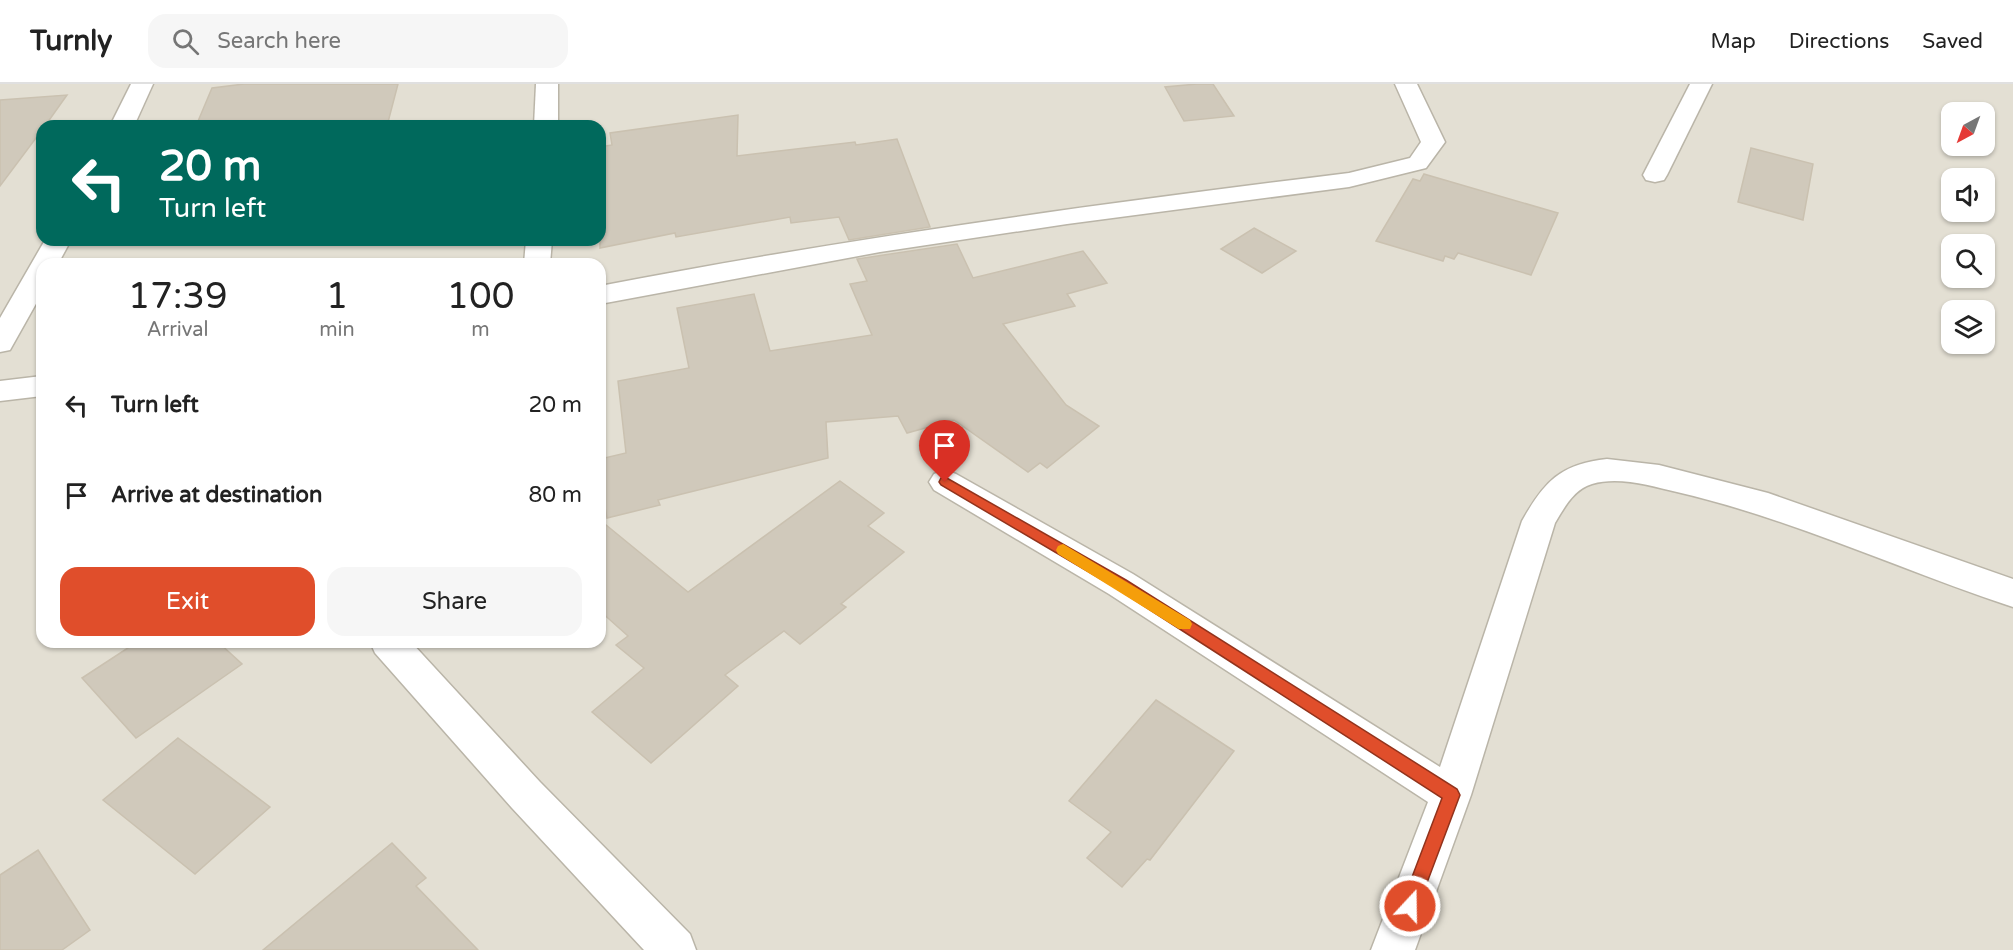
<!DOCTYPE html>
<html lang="en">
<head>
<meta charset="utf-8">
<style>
  body { margin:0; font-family:"Varela Round",sans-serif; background:#f6f6f6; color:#222; height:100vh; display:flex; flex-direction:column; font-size:22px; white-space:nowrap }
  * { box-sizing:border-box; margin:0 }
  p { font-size:20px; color:#767676 }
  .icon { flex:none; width:33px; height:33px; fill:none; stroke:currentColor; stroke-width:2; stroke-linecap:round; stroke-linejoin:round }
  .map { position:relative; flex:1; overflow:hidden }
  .panel { position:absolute; left:36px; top:174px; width:570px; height:390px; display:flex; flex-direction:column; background:#fff; border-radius:18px; box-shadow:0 2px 4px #0004 }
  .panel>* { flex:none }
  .hud { position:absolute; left:36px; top:36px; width:570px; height:126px; border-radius:18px; box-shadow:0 2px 4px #0004; background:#00695c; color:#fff; overflow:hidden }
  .needle { width:39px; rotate:221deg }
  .fabs { position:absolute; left:1941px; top:18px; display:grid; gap:12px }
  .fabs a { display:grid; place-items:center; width:54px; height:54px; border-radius:12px; background:#fff; box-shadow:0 2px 4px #0004; font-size:30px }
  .pin { position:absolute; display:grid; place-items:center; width:51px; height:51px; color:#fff; margin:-62px -26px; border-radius:50% 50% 50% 0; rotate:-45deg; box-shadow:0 0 6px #0007 }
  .pin .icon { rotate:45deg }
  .me { position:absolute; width:66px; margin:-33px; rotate:21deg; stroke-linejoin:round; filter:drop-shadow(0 0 4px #0008) }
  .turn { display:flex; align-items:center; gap:21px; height:126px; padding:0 24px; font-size:27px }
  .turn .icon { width:78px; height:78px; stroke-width:2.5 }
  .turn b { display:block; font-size:42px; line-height:51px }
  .eta { display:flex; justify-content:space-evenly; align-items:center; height:102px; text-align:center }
  .eta b { font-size:36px; font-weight:600; line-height:42px }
  .button { display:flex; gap:12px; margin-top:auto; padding:12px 24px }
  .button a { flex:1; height:69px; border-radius:18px; background:#e04e2b; color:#fff; font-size:24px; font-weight:600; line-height:69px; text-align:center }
  .button a+a { background:#f6f6f6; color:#222 }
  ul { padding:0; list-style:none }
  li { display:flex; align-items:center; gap:18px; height:90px; padding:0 24px }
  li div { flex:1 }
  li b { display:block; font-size:22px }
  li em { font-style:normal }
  header { display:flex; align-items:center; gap:36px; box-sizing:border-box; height:84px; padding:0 30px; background:#fff; border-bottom:2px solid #e0e0e0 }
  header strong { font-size:28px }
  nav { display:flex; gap:33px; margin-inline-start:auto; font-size:21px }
  .search { width:420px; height:54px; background:#f6f6f6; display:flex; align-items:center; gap:15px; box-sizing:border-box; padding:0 21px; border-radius:18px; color:#767676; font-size:22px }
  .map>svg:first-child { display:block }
</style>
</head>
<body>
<header>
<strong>Turnly</strong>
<div class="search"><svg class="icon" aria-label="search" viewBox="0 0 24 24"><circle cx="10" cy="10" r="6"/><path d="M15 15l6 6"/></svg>Search here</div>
<nav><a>Map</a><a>Directions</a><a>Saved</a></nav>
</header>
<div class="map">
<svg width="2013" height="866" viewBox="0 0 2013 866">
  <rect width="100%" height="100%" fill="#f0ede5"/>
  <path fill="#e3dfd3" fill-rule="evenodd" d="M0 0H2013V866H0ZM1952 28H1984V62H1952ZM42 42H600V156H42ZM1952 94H1984V128H1952ZM1952 160H1984V194H1952ZM42 180H600V558H42ZM1952 226H1984V260H1952Z"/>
  <g fill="#d0c9bb" stroke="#cac1b0" stroke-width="1.5">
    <polygon points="244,0 398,0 387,42 196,42 212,4"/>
    <polygon points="1197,0 1213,0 1234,32 1184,37 1165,3"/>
    <polygon points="67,11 45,42 42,42 42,46 0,102 0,16"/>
    <polygon points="738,31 737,72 855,58 856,61 897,55 930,143 849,156 839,133 791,139 790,133 676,153 675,149 600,164 600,63 612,61 610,49"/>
    <polygon points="1751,64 1813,80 1803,136 1738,118"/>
    <polygon points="1424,90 1558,129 1531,191 1458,169 1454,175 1445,172 1443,177 1376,157 1413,95 1420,97"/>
    <polygon points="1254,144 1296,167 1262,189 1221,165"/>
    <polygon points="957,160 973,194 1083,167 1107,199 1067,210 1075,222 1003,240 1066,321 1099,342 1047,384 1040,379 1028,388 954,336 907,349 898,332 826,338 828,374 686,409 658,416 660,421 607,434 600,397 600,375 626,369 618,297 689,284 677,224 754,210 770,267 872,251 850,200 867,197 857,175"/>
    <polygon points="840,397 884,429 868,442 904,468 841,520 846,523 800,560 784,547 725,591 738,602 651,679 592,628 644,584 616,561 628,552 600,527 600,436 688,508"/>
    <polygon points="137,558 218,558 242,580 136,654 82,594"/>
    <polygon points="1156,616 1234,667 1150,776 1147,775 1122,803 1087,774 1111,748 1069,717"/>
    <polygon points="178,654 270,723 195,790 103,716"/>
    <polygon points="392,759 426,794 416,802 478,866 263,866"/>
    <polygon points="38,766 90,846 62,866 0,866 0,791"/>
  </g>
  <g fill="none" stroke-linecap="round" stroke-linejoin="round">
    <defs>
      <g id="minor">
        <polygon points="131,0 153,0 134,42 110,42"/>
        <polygon points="536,0 558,0 558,42 534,42"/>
        <path d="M1395 0H1417L1445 58 1426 84 1349 103 1067 140 880 168 600 220V202C848 154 1098 120 1349 89L1410 74 1421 58Z"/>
        <polygon points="1690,0 1712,0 1667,91 1664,96 1655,98 1646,96 1643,91"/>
        <polygon points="45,156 71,156 58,180 42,180 42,209 10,266 0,268 0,234"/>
        <polygon points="526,156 552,156 550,180 524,180"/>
        <polygon points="42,292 42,312 0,317 0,297"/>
        <path d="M1607 375 1659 381 1768 409 2013 495V523C1901 486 1793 435 1677 408 1651 402 1619 392 1592 400 1574 405 1564 424 1555 439L1471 711 1415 866H1371L1428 718 1109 510 934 406 929 398 934 390 945 386 956 390 1133 490 1440 683 1522 437C1544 398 1560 380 1607 375Z"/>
        <polygon points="370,558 411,558 540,698 690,850 696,866 644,866 512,724 375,569"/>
      </g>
    </defs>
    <use href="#minor" stroke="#bab5a8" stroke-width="3"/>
    <use href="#minor" fill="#fff" fill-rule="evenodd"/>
  </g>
  <polygon fill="#e04e2b" stroke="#92331c" stroke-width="1.5" points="945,393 1126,496 1457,705 1460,711 1416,828 1410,830 1403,828 1401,822 1442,714 1116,504 941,401 939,398 941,394"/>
  <polygon fill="#f59e0b" points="1063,460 1190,536 1192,540 1190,545 1179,545 1058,470 1056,466 1058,462"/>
</svg>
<div class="fabs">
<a><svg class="needle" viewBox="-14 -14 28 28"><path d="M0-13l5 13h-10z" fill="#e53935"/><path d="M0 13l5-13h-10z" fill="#767676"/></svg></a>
<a><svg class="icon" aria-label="sound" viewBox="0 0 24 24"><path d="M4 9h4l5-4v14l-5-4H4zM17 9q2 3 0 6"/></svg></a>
<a><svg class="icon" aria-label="search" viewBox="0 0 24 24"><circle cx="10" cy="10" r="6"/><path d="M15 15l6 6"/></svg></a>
<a><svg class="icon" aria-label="layers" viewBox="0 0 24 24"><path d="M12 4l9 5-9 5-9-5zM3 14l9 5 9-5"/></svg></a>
</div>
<div class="pin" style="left:945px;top:398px;background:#d93025"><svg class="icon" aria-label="arrive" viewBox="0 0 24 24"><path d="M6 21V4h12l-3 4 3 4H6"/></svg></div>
<svg class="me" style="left:1410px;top:822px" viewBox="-20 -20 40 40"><circle r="17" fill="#e04e2b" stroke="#fff" stroke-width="3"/><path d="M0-11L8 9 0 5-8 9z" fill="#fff"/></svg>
<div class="hud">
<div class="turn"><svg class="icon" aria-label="left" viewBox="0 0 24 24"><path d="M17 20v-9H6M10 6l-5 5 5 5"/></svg><div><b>20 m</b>Turn left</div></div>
</div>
<section class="panel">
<div class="eta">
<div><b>17:39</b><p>Arrival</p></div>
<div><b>1</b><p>min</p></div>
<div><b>100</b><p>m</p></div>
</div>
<ul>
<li><svg class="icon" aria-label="left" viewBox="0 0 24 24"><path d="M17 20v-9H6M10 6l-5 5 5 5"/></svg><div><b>Turn left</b></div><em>20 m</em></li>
<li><svg class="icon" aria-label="arrive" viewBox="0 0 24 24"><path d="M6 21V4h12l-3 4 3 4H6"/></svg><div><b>Arrive at destination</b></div><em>80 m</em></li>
</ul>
<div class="button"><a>Exit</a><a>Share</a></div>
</section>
</div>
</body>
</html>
